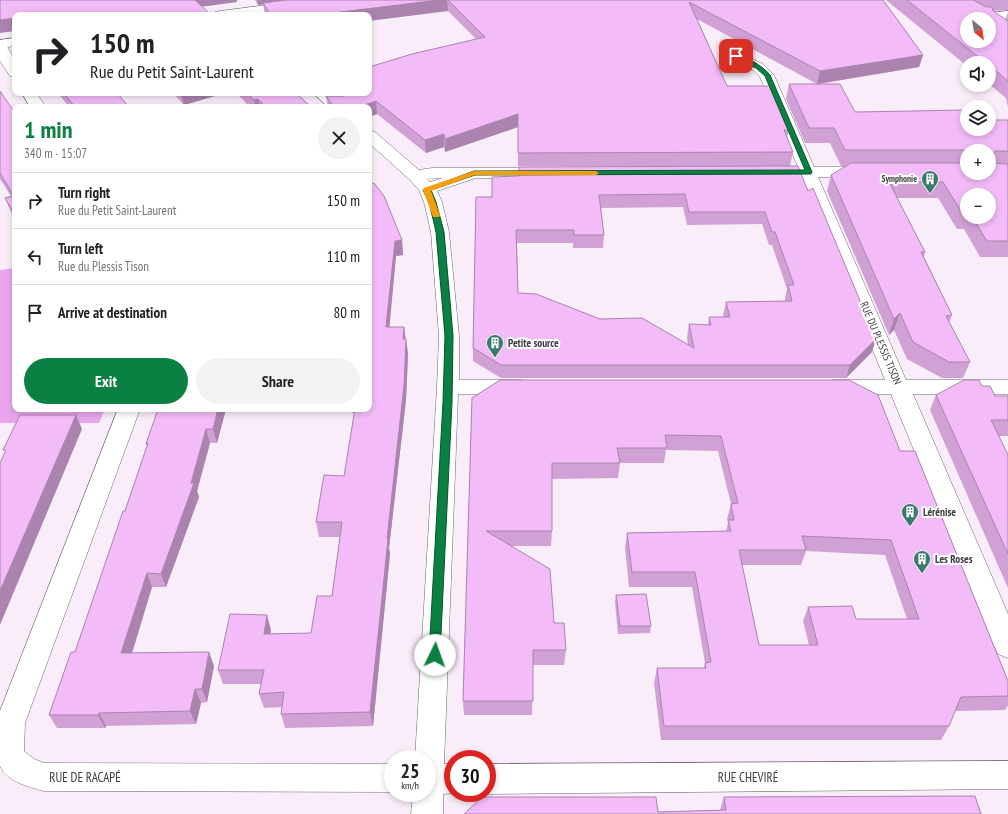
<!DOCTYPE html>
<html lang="en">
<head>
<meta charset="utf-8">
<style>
  body { margin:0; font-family:"PT Sans Narrow",sans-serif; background:#f2f2f2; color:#202124; height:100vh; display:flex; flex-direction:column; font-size:15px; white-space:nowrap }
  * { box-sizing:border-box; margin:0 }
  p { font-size:13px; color:#757577 }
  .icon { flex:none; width:22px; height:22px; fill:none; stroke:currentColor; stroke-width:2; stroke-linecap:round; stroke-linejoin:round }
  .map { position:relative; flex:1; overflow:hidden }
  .drawer { position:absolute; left:12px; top:104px; width:360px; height:308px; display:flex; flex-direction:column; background:#fff; border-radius:8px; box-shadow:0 2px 6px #0003 }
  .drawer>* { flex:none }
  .guide { position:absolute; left:12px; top:12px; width:360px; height:84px; border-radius:8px; box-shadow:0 2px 6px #0003; background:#fff; color:#202124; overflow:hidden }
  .needle { width:26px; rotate:150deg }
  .buttons { position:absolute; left:960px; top:12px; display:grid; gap:8px }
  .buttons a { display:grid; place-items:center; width:36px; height:36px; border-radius:50%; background:#fff; box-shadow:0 2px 6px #0003; font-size:20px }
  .speed { position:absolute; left:384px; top:750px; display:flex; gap:8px; font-size:20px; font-weight:700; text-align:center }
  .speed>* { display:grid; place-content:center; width:52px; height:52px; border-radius:50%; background:#fff; box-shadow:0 2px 6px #0003; line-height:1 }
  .speed small { font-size:10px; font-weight:400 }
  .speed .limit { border:6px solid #d22; background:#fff; color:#111 }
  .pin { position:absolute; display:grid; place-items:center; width:34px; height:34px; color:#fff; margin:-17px; border-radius:8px; box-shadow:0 2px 6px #0006 }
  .me { position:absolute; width:44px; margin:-22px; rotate:3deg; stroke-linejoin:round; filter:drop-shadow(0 0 3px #0008) }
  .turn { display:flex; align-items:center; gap:14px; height:84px; padding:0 12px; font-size:18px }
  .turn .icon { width:52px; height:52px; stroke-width:2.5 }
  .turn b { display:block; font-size:28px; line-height:34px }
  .round { display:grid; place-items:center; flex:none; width:42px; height:42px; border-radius:21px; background:#f2f2f2 }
  .overview { display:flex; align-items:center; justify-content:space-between; height:68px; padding:0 12px }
  h1 { font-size:24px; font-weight:700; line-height:30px; color:#0b8043 }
  .action { display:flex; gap:8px; margin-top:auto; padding:8px 12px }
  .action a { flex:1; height:46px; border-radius:24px; background:#0b8043; color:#fff; font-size:16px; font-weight:700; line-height:46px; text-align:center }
  .action a+a { background:#f2f2f2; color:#202124 }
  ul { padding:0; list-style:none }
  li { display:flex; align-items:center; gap:12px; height:56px; padding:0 12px; border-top:1px solid #e0e0e0 }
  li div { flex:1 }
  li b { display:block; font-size:15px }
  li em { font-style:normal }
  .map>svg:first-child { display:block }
</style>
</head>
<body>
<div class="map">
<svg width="1008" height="814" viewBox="0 0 1008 814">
  <rect width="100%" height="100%" fill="#f8edf9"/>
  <polygon fill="#e9a6ef" points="15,268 15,409 105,409 99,423 0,423 0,270"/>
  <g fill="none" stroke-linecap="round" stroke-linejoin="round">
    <defs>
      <g id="minor">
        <polygon points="1008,11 1008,19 989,21 989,19 983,19 981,17 983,14"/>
        <polygon points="0,41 5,42 15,62 15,77 10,76 0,61"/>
        <polygon points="736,52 763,64 774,75 814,167 866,167 872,168 874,172 872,176 866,177 818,177 906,380 1008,380 1008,394 913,394 1008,614 1008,658 998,654 994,646 891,394 833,394 825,392 822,387 825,382 833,380 885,380 802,177 790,176 788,172 790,168 798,167 760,77 753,70 731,59 729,56 731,53"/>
        <polygon points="22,93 36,93 46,107 30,107"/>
        <polygon points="313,93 329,93 345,107 328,107"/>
        <path d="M369 130 375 132 419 170 432 168H548L554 169 556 173 554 177 548 178H476L437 191 442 202 449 232 459 336V380H521L529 382 532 387 529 392 521 394H458L444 764H453V793H454L443 794V814H411L413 793H427V759H415L437 387 439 336 431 232 424 202 419 190 410 180 369 143ZM443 178 430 182 427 179Z"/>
        <path d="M118 409H140L25 723 24 751 34 759 44 763 393 764V792L44 791C29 787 7 782 0 766V711Z"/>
        <polygon points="1008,761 1008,789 487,794 486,793 487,793 487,764"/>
      </g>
      <g id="primary">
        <polygon points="306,0 342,0 341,3 336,4 251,15 213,15 215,12 220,11"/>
        <polygon points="15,38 15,46 0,48 0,40"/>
      </g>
    </defs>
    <use href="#minor" stroke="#6f6670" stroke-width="1"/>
    <use href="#primary" stroke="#6f6670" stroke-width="1"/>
    <use href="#minor" fill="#fff" fill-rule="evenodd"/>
    <use href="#primary" fill="#fff" fill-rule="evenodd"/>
  </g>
  <g fill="#d1a1d5" fill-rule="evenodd">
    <polygon points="255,0 883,0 923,55 919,67 817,84 697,19 727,86 789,130 787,138 793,152 790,166 518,166 518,127 445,152 444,147 426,153 377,114 369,117 369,107 328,107 326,96 334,96 331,93 369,93 476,39 448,11 369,15 265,15 263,4 258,5"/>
    <polygon points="886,0 1008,0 1008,10 993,11 1005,20 1008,12 1008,108 1006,98 989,84 989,63 967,63 967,66"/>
    <path d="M789 84 855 112 967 129 1008 120V257H980L964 229H957L938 198H897L925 252 924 257 952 315 949 323 970 362 963 378H942L907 359 894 330 889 335 827 191 831 175 847 166H841L830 143H805L786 99ZM967 151H989V173H967ZM967 195 989 217H967Z"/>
    <polygon points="0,91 15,113 15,220 11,212 5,198 11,196 0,179"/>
    <polygon points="58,93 117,93 129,107 69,107"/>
    <polygon points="173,93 225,93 184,105"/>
    <polygon points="236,93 296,93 311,107 250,107"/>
    <polygon points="369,183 402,240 403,255 396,256 389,327 404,327 408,354 406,400 389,548 390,554 388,574 373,726 285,728 281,714 282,707 264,708 259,694 261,684 223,684 218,670 271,630 270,634 311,633 332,596 340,537 319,537 316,522 344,476 354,413 352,413 352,409 369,409"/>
    <path d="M808 191 876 339 872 352 846 378H501L473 361V348L476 197ZM683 207 687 225 762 224 769 245H772L787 289 785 298V301L726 302 723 315 724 317H709L708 325 689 324 687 338 688 345 600 319 518 293 517 243H573V248H603L604 235 601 208Z"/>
    <polygon points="982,386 995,396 1008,396 1008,436 998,436 1008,455 1008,588 930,410 936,395"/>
    <path d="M472 398 900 451 1008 681V705L1005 710 955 711 949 726 941 740H661L654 683 657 668H704L705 663 692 587H629L625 548 627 533 726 532 728 522 727 519 731 504 718 451 666 450 664 463H620L618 478 552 479V531L551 546H512L554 623 566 650 564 665H533L532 715H464L463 701ZM806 551 885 555 907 619H856L808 607 803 621 809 645H759L742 565H801Z"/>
    <polygon points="158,409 226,409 217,443 210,443 197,491 199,497 166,587 152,587 132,653 214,666 207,702 201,703 196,724 106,726 105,728 57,728 49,715 75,652 147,447 146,444"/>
    <polygon points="616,595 651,626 650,633 618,634 615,602"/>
    <polygon points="724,797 981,814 658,812 720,810"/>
  </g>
  <g fill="#aa83ae">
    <polygon points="191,0 237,0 237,2 193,8"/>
    <polygon points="257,0 294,0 258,5"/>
    <polygon points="439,0 447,0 448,11 369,21 369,15 316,15"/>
    <polygon points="15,18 15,31 0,33 0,20"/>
    <polygon points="923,55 919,67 817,84 820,71"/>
    <polygon points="181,93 225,93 184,105"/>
    <polygon points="258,99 260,107 256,107 254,100"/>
    <polygon points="376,101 377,114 369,117 369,107 358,107"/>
    <polygon points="518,114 518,127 445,152 445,139"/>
    <polygon points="444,134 444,147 426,153 425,140"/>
    <polygon points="402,240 403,255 396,256 388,342 386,327 395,241"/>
    <polygon points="900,313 894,330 889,335 894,319"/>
    <polygon points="404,327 406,342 403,339"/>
    <polygon points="406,339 408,354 406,400 389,548 390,554 388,574 373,726 370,712"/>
    <polygon points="876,339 872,352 846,378 850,365"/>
    <polygon points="218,409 226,409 217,443 213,429"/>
    <polygon points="76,415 82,429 0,625 0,591"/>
    <polygon points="206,429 210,443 197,491 199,497 166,587 161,574 191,483"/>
    <polygon points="147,573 152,587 128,666 121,653"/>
    <polygon points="267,615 271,630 268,648 264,634"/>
    <polygon points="209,652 214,666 207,702 202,689"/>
    <polygon points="195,689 201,703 196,724 190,711"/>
    <polygon points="99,713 106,726 105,728 98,715"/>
  </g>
  <g fill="#f3bbf8" stroke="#aa83ae" fill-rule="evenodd">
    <polygon points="0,0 195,0 211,15 15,15 15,18 0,20"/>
    <polygon points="286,0 439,0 316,15 271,15 263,3"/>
    <polygon points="448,0 883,0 923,55 820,71 689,2 727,86 770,86 789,130 784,130 793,152 518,153 518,114 445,139 444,134 425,140 376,101 358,107 334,107 326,96 344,96 344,93 369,93 369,67 412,54 485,37"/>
    <path d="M907 0H973L986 7H992L993 11 1008 21V81L989 65V63H986ZM967 19H989V41H967Z"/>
    <polygon points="789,84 840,84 855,112 965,110 967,112 967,129 989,129 989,120 1008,120 1008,151 995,151 993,156 989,156 989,151 973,151 972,150 845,150 834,128 809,128"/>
    <polygon points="0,91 15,113 15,215 5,198 14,196 0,173"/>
    <polygon points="64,93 117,93 128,106 126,107 75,107"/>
    <polygon points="247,93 296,93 311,107 266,107 258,99 254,100"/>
    <polygon points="851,163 967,163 967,173 989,173 989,163 1008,164 1008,241 987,241 972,217 989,217 989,195 967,195 967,213 963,214 943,182 893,182 893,184 890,184 925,252 921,252 952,315 946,316 970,362 949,362 913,342 900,313 894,319 831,175"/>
    <path d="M798 166 808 191 813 188 876 339 850 365H501L473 348 476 197H492V177L519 176V167ZM685 194 689 212H765L772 232H775L794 285H788L792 301 726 302 730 317H709L711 325 689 324 694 348 642 318 600 319 536 294 518 293 516 230H574V235H604L599 195Z"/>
    <polygon points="369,183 369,184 374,183 384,196 402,240 395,241 386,327 404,327 403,339 406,339 404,385 387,539 388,539 386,559 370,712 281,714 284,692 259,694 264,670 218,670 230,614 267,615 264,634 311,633 317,596 332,596 342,522 316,522 324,475 344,476 355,409 369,409"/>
    <path d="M500 380H849L878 395 900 451H915L1008 681V696L961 697 949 726H664L657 668H706L705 663 711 662 695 572H632L627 533 731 531 728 520H734L731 504 738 503 721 436 665 435 667 448H617L620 463H552V531H486L550 569 554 623H564L566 650H533V701H463L472 398ZM802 536 891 540 919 619H856L852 606 808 607 818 645H759L739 550H806Z"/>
    <polygon points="964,380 979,380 982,386 990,386 995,396 1008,396 1008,420 991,420 1008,455 1008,554 936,395"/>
    <polygon points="158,409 218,409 213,429 206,429 191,483 194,483 161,574 147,573 121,653 209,652 202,689 195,689 190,711 99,713 98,715 49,715 71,652 75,652 123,511 125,511 148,443 146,444"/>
    <polygon points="20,415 76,415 0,591 0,463 6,450 3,450"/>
    <polygon points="646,594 651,626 620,626 616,595"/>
    <polygon points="975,796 981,814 464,814 482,797 656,797 658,812 726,810 724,797"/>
  </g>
  <path fill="#0b8043" stroke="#07532c" d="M734 55C744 54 764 67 770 75L812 172 811 174 475 175 431 190 436 202 444 232 453 336 452 402 440 655 439 658 435 660 431 658 429 655 443 402 445 336 436 232 429 202 423 190 474 171 805 170 765 76 756 68 734 58Z"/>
  <polygon fill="#f59e0b" points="474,171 596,171 599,173 596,175 475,175 431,191 440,215 439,217 433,217 423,190 424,188"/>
  <defs>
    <symbol id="building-pin" viewBox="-11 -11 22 30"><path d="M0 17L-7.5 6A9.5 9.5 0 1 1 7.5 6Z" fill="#3a7a69" stroke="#fff"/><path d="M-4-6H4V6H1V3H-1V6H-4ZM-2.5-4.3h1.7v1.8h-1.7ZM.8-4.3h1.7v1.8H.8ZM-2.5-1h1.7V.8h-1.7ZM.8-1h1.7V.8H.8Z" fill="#fff"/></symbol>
  </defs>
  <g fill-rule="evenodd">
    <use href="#building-pin" x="920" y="169" width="20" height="27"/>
    <use href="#building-pin" x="485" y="333" width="20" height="27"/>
    <use href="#building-pin" x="900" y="502" width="20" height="27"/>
    <use href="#building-pin" x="912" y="549" width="20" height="27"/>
  </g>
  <g text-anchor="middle" stroke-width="4" stroke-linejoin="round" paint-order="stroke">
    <g font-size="9" font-weight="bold" fill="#3f3b40" stroke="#fff" text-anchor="end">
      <text x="917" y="182">Symphonie</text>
    </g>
    <g font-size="11" font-weight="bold" fill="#3f3b40" stroke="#fff" text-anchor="start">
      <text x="508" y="347">Petite source</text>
      <text x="923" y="516">Lérénise</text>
      <text x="935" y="563">Les Roses</text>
    </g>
    <g font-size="11" fill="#3f3b40" stroke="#fff">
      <text transform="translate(881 343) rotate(67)" y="4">RUE DU PLESSIS TISON</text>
    </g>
    <g font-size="13" fill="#3f3b40" stroke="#fff">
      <text x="85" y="782">RUE DE RACAPÉ</text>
      <text x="748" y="782">RUE CHEVIRÉ</text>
    </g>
  </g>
</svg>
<div class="buttons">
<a><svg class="needle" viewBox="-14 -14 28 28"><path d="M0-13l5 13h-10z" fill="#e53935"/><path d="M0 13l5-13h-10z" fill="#757577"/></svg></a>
<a><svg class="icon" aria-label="sound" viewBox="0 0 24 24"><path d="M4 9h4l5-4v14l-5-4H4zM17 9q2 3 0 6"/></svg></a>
<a><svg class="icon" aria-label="layers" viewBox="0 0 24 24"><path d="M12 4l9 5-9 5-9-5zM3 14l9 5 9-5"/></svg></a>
<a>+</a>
<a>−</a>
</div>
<div class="speed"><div>25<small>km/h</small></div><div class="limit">30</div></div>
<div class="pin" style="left:736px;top:56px;background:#d93025"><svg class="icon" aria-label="arrive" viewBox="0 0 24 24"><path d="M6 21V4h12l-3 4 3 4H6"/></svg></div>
<svg class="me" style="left:435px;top:655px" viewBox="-20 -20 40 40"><circle r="19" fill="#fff"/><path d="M0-13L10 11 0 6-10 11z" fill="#0b8043"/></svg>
<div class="guide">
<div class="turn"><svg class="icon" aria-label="right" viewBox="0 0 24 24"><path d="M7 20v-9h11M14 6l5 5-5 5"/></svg><div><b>150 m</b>Rue du Petit Saint-Laurent</div></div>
</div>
<section class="drawer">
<div class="overview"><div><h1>1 min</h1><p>340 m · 15:07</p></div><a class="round"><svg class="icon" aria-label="close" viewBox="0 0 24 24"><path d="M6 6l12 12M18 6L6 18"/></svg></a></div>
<ul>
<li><svg class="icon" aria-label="right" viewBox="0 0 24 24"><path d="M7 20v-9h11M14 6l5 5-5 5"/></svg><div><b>Turn right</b><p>Rue du Petit Saint-Laurent</p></div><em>150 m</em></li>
<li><svg class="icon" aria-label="left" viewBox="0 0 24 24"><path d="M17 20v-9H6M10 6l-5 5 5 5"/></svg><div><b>Turn left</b><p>Rue du Plessis Tison</p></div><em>110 m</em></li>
<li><svg class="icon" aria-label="arrive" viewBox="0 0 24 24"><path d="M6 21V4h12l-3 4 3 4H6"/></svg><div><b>Arrive at destination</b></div><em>80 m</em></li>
</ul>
<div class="action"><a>Exit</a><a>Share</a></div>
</section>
</div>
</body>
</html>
